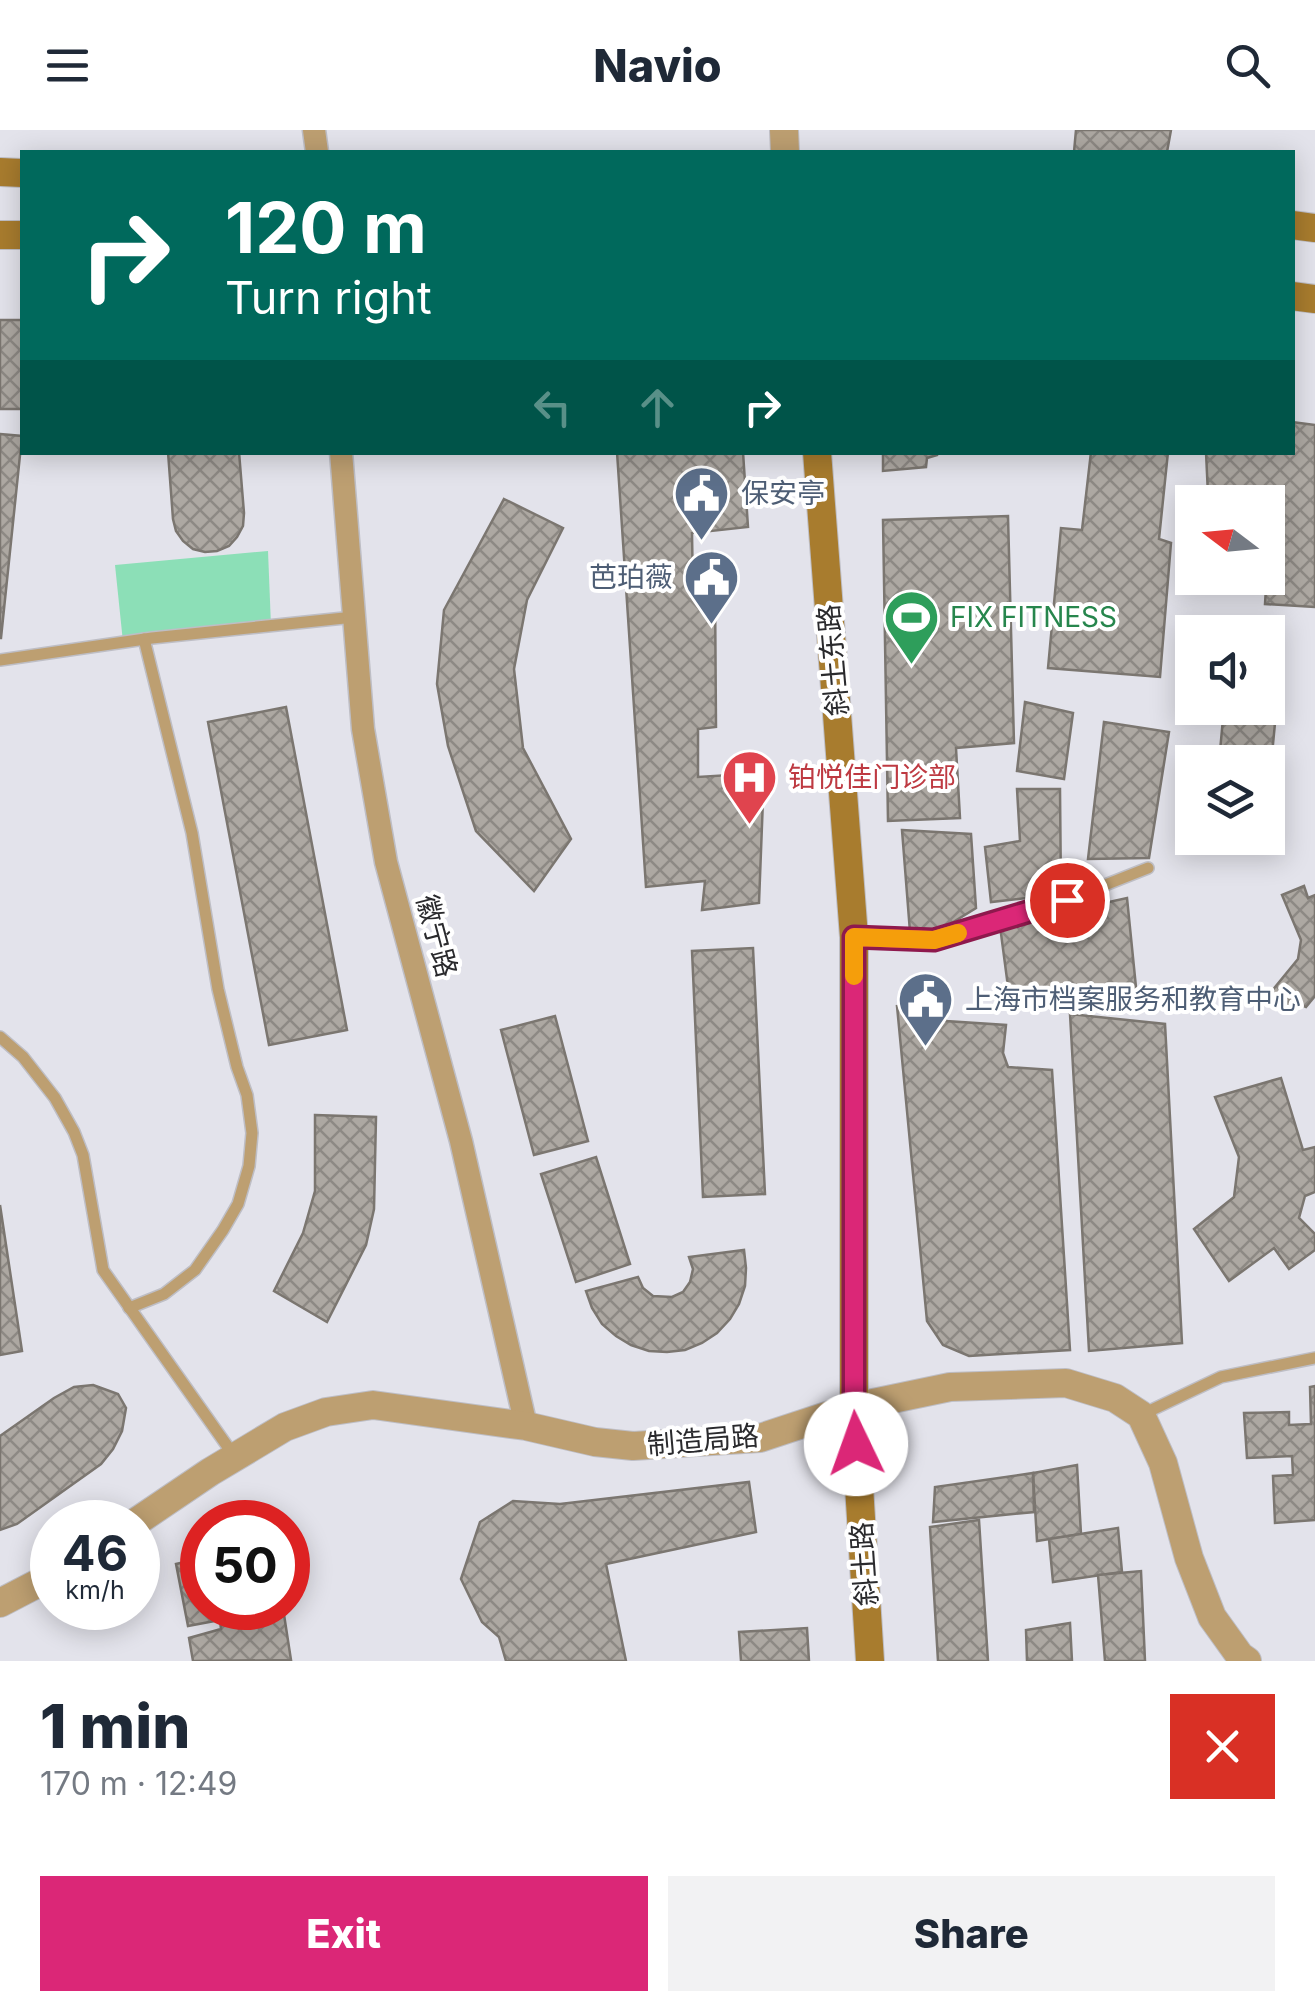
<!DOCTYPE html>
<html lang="en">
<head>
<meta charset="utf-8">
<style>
  body { margin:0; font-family:Inter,"Noto Sans SC",sans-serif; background:#f2f2f3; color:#1f2937; height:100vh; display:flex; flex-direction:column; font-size:38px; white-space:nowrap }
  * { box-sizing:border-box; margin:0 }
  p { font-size:32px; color:#747a83 }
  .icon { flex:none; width:55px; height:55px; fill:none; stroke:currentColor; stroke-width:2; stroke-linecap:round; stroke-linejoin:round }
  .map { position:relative; height:1531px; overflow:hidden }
  .sheet { display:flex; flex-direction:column; background:#fff; flex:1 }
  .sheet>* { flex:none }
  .top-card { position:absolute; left:20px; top:20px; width:1275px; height:305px; border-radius:0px; box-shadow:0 5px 25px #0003; background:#00695c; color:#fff; overflow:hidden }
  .needle { width:65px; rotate:286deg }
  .fabs { position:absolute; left:1175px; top:355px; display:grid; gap:20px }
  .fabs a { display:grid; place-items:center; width:110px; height:110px; border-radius:0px; background:#fff; box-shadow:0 5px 25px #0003; font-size:50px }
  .speed { position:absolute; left:30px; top:1370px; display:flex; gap:20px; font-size:50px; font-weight:700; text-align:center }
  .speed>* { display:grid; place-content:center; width:130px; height:130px; border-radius:50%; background:#fff; box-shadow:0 5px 25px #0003; line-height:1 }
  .speed small { font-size:25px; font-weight:400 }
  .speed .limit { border:15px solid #d22; background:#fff; color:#111 }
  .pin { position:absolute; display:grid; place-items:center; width:85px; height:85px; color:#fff; margin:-42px; border:5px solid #fff; border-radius:50%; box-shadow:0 2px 10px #0007 }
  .me { position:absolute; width:110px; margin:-55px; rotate:357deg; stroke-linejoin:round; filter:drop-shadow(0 0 8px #0008) }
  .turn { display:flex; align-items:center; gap:35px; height:210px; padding:0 40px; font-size:45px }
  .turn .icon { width:130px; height:130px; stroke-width:2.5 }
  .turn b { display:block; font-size:70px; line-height:85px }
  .lanes { display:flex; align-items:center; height:95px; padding:0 40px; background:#0003; justify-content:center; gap:50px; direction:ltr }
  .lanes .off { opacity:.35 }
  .round { display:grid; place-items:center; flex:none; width:105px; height:105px; border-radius:0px; background:#f2f2f3 }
  .head { display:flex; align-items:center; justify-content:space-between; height:170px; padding:0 40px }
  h1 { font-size:60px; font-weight:800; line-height:75px }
  .primary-button { display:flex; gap:20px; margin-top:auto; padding:20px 40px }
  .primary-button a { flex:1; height:115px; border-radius:0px; background:#db2777; color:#fff; font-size:40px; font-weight:800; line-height:115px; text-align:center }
  .primary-button a+a { background:#f2f2f3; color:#1f2937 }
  header { display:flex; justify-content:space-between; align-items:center; height:130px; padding:0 40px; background:#fff; font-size:45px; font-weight:800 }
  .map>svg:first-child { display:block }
</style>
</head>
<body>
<header><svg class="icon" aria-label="menu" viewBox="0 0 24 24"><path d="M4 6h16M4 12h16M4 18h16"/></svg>Navio<svg class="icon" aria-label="search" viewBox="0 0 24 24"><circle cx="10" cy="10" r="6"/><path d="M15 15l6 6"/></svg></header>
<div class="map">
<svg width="1315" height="1531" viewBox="0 0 1315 1531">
  <defs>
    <pattern id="building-cross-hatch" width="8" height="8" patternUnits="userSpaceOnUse" patternTransform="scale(2.5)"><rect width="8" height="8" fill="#ada8a2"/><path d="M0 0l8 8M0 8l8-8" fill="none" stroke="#8d8984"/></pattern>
  </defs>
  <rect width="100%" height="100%" fill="#e3e3eb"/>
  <polygon fill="#8cdfb7" points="268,421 271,496 123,512 115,435"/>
  <g fill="url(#building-cross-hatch)" stroke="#7b7670" stroke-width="2.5">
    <polygon points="1076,0 1171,0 1167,22 1074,22"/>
    <rect x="0" y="190" width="22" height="89"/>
    <polygon points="1292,292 1315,295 1315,477 1265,474 1271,375 1268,372 1254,372 1208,365 1206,322 1292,322"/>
    <polygon points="0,304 22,306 1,508 0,508"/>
    <polygon points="168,322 239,322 244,383 243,396 237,407 229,416 217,421 205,422 193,419 183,411 176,401 173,389"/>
    <polygon points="617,322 743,322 748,397 692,403 693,462 715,457 716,597 698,599 698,647 764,643 759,773 702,780 705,751 646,757"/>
    <polygon points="883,322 937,322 937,325 927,328 926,337 883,341"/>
    <polygon points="1091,322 1168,322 1159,409 1171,413 1160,547 1048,538 1061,398 1082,400"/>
    <polygon points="504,369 563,398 527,470 514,539 523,618 571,709 534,761 476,701 448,616 437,554 444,480"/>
    <polygon points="1008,386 1014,613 956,618 960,688 888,691 883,390"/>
    <polygon points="1268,508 1283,510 1268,666 1268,632 1219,632 1224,578 1268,578"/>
    <polygon points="1025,572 1073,583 1064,649 1017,641"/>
    <polygon points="286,577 347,900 269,915 208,592"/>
    <polygon points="1104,592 1169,602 1149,728 1088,729"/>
    <polygon points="1017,659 1060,659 1061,764 991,772 985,717 1020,711"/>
    <polygon points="902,700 971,704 976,778 937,802 910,802"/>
    <polygon points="1304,756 1308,768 1315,765 1315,866 1306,877 1296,873 1290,880 1267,867 1298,829 1301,810 1282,765"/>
    <polygon points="1127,768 1137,867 1010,872 1000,796"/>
    <polygon points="753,818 765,1064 703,1067 692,821"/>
    <polygon points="944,871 946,891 1006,895 1003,923 1008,937 1052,940 1070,1220 969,1226 943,1215 927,1191 897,876"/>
    <polygon points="1070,884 1165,894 1182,1213 1089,1221"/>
    <polygon points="555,886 588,1011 534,1025 501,900"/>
    <polygon points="1281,948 1303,1020 1315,1017 1315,1062 1305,1066 1299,1088 1315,1104 1315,1120 1289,1139 1274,1118 1229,1151 1194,1099 1234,1067 1239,1027 1215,967"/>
    <polygon points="315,985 376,987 374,1079 366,1115 327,1192 274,1161 303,1103 315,1061"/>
    <polygon points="596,1027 630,1134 576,1152 541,1044"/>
    <polygon points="0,1075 22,1221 0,1225"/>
    <polygon points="744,1120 746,1138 745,1156 739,1174 730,1189 717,1203 702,1213 685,1220 667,1222 649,1221 631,1215 616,1206 602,1194 592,1178 586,1161 638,1147 643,1158 653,1166 672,1167 683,1162 690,1152 693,1139 689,1127"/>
    <polygon points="93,1255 118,1264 126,1278 122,1301 113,1319 101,1334 17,1394 0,1400 0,1306 54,1268 74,1257"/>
    <polygon points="1315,1256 1315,1390 1275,1393 1273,1346 1293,1345 1292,1326 1247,1328 1244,1283 1289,1282 1289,1295 1311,1294 1310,1257"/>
    <polygon points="1077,1335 1081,1404 1037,1411 1033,1343"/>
    <polygon points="1033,1343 1034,1382 933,1392 935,1357"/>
    <polygon points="749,1352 756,1402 606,1434 626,1531 506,1531 499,1507 482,1492 461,1449 480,1392 513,1371 560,1374"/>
    <polygon points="979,1390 988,1531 938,1531 930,1397"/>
    <polygon points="1118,1398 1122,1442 1053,1452 1049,1409"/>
    <polygon points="202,1428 202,1478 283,1478 291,1530 193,1531 189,1508 221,1499 220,1490 188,1496 176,1434"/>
    <polygon points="1141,1441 1145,1531 1105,1531 1098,1445"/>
    <polygon points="1070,1493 1072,1531 1027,1531 1026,1500"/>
    <polygon points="807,1498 809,1531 741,1531 739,1502"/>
  </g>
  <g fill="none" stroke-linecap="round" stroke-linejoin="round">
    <defs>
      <g id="service">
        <polyline points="0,530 152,508 354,487"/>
        <polyline points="854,807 934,810 1067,770 1148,738"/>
        <polyline points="0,907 23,927 55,968 74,1002 83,1025 103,1140 235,1327"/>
        <polyline points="129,1178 164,1164 195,1140 223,1100 238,1074 249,1036 252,1003 247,965 237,937 218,859 192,703 144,509"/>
        <polyline points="1141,1285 1221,1247 1315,1228"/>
      </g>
      <g id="minor">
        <polyline points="314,0 317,22"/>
        <polyline points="341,322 363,599 386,732 461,1011 526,1296"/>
      </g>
      <g id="tertiary">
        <polyline points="784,0 785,22"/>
        <polyline points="136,1392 210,1342 285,1297 326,1282 373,1275 526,1296 595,1312 633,1316 760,1308 854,1277 950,1257 1066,1253 1115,1268 1141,1285 1163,1333 1189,1428 1212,1487 1240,1526 1247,1531"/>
        <polyline points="0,1473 52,1446"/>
      </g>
      <g id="secondary">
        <polyline points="0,42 22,43"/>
        <polyline points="1292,95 1315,98"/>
        <polyline points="0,105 22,105"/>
        <polyline points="1292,166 1315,169"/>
        <polyline points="817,322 854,807 854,1277 870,1531"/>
      </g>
    </defs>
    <use href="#service" stroke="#bebec5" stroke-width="14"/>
    <use href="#minor" stroke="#bebec5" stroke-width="25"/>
    <use href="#tertiary" stroke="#bebec5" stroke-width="30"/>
    <use href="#secondary" stroke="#bebec5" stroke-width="30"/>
    <use href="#service" stroke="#bd9f71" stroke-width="11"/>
    <use href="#minor" stroke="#bd9f71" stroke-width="22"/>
    <use href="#tertiary" stroke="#bd9f71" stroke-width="28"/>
    <use href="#secondary" stroke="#a87c2e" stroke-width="28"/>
  </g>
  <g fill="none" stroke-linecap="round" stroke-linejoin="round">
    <defs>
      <polyline id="route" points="856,1314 854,1277 854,807 934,810 1067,770"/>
    </defs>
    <use href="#route" stroke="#8e194d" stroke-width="25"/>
    <use href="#route" stroke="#db2777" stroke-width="18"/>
    <polyline stroke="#f59e0b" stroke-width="18" points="854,846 854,807 934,810 958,803"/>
  </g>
  <defs>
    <symbol id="civic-pin" viewBox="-11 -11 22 30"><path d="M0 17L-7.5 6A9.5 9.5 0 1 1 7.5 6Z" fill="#5c6f8a" stroke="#fff"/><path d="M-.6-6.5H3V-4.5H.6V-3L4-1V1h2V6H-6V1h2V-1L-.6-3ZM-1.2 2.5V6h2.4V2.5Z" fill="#fff"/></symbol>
    <symbol id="stadium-pin" viewBox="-11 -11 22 30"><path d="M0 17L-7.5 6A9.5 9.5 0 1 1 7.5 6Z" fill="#2e9e5b" stroke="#fff"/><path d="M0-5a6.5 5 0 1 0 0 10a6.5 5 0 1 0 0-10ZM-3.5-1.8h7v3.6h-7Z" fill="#fff"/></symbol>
    <symbol id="hospital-pin" viewBox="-11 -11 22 30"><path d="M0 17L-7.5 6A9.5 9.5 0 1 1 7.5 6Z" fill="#e0444e" stroke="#fff"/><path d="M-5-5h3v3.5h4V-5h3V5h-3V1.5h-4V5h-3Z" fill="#fff"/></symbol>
  </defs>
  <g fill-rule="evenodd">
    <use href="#civic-pin" x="670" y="332" width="63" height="86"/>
    <use href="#civic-pin" x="680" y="416" width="63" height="86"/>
    <use href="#stadium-pin" x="880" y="456" width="63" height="86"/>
    <use href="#hospital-pin" x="718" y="616" width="63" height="86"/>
    <use href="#civic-pin" x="894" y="838" width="63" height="86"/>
  </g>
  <g text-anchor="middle" stroke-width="8" stroke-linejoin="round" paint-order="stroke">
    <g font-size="28" fill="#4e5e75" stroke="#fff" text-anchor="start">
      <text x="741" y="373">保安亭</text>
      <text x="673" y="457" text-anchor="end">芭珀薇</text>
      <text x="965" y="879">上海市档案服务和教育中心</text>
    </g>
    <g font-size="28" fill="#27864d" stroke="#fff" text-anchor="start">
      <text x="950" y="497">FIX FITNESS</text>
    </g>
    <g font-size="28" fill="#2a2a2d" stroke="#fff">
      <text transform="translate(833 530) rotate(-95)" y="10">斜土东路</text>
      <text transform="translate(437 806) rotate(75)" y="10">徽宁路</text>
      <text transform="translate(703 1310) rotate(-5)" y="10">制造局路</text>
      <text transform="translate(864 1434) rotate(-94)" y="10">斜土路</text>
    </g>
    <g font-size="28" fill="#be3a42" stroke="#fff" text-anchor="start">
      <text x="788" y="657">铂悦佳门诊部</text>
    </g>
  </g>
</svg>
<div class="fabs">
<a><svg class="needle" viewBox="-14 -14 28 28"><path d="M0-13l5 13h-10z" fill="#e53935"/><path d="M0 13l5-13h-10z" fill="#747a83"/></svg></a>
<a><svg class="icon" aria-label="sound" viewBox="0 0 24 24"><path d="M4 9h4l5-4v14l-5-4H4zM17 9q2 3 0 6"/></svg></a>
<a><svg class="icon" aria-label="layers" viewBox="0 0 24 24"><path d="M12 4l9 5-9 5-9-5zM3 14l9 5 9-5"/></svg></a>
</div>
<div class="speed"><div>46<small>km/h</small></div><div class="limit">50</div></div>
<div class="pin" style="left:1067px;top:770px;background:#d93025"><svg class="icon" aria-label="arrive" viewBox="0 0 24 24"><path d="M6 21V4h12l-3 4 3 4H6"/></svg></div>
<svg class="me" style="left:856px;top:1314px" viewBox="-20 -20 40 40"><circle r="19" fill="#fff"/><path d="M0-13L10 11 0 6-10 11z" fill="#db2777"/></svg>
<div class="top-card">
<div class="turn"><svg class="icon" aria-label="right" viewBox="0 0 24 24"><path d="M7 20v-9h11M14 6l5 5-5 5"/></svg><div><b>120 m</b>Turn right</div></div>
<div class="lanes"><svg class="icon off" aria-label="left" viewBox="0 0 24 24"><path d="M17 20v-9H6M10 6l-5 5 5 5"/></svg><svg class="icon off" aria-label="ahead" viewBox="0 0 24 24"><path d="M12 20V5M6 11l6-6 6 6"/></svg><svg class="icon" aria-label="right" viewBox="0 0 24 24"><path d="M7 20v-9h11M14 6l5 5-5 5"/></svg></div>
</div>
</div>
<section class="sheet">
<div class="head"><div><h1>1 min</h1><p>170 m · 12:49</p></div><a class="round" style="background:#d93025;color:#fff"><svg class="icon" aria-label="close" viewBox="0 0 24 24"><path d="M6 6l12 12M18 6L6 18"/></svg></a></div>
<div class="primary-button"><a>Exit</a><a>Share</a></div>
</section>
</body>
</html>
